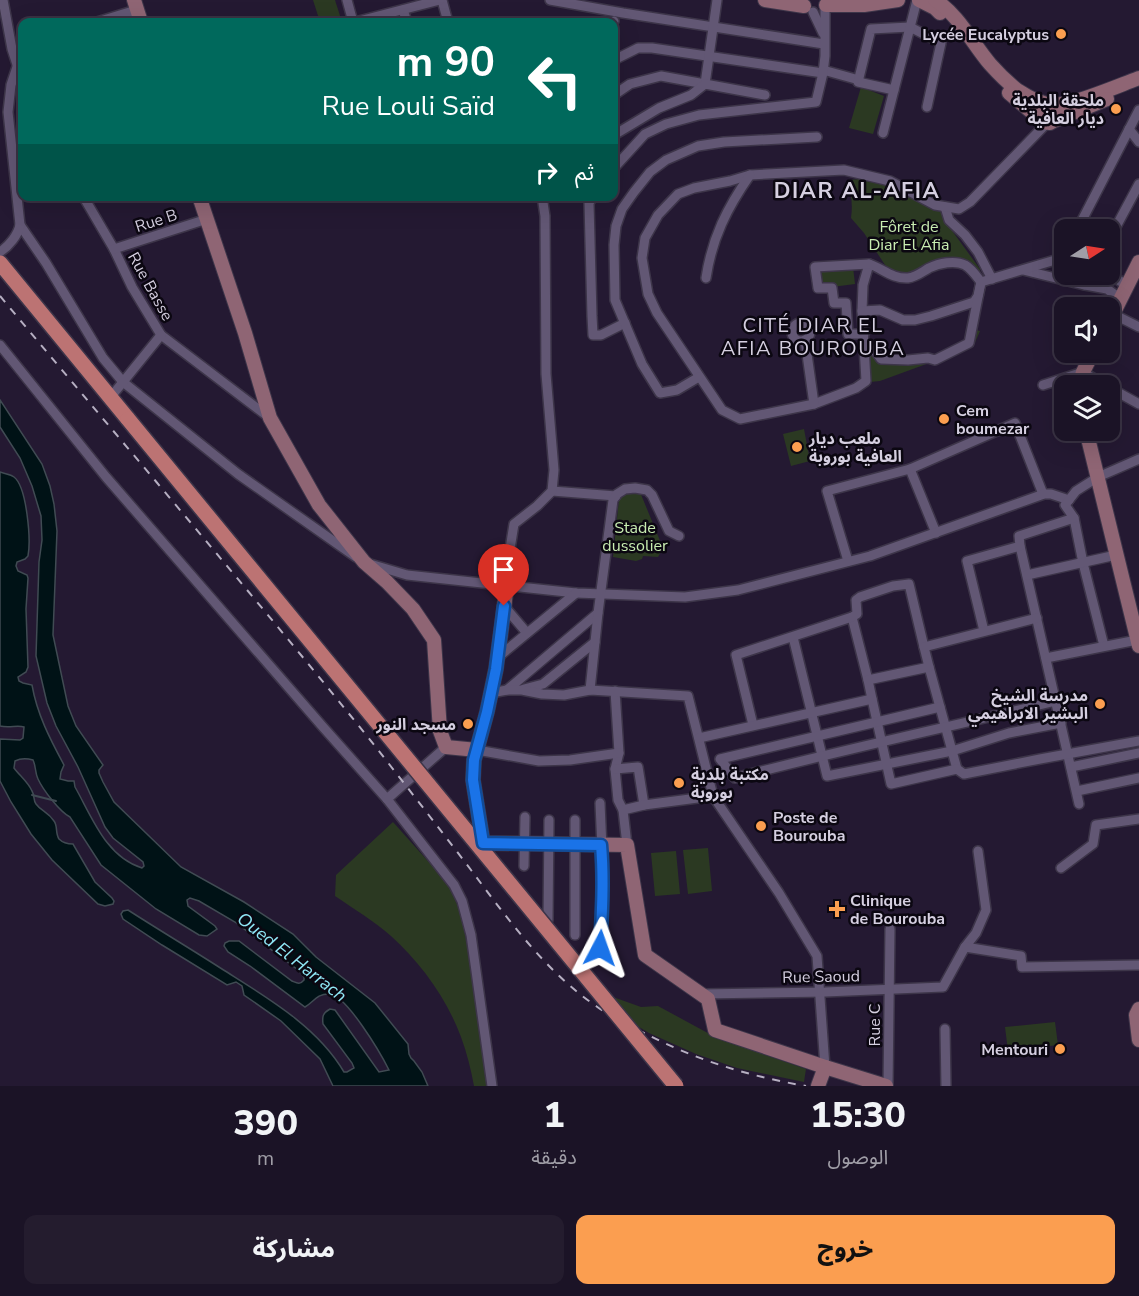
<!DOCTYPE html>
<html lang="ar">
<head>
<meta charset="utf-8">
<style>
  body { margin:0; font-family:"Nunito Sans","Noto Sans Arabic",sans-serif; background:#241c2e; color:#f1f3f6; direction:rtl; height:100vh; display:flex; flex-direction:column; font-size:22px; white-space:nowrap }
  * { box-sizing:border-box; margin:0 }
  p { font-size:20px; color:#a09ea7 }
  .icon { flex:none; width:33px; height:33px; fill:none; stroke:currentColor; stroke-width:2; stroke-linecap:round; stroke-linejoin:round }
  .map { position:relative; height:1086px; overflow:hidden; direction:ltr }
  .drawer { display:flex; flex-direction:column; background:#1b1326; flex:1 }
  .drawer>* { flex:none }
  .guide { position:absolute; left:18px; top:18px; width:600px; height:183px; border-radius:12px; box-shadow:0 6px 24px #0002,0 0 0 2px #393243; direction:rtl; background:#00695c; color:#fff; overflow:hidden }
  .needle { width:39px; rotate:78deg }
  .fabs { position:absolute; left:1054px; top:219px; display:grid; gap:12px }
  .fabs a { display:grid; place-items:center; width:66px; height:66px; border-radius:12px; background:#1b1326; box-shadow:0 6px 24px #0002,0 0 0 2px #393243; font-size:30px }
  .pin { position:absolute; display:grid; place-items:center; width:51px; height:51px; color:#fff; margin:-62px -26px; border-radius:50% 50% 50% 0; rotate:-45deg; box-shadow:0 0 6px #0007 }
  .pin .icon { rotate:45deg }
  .me { position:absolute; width:66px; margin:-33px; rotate:4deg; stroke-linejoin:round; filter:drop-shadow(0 0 4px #0008) }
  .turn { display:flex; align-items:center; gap:21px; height:126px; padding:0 24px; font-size:27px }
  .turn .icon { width:78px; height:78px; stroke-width:2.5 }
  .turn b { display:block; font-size:42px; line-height:51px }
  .then { display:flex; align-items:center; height:57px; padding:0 24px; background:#0003; gap:12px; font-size:22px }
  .eta { display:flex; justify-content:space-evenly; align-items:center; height:102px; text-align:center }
  .eta b { font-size:36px; font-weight:800; line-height:42px }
  .button { display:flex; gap:12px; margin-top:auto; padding:12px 24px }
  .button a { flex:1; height:69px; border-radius:12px; background:#fb9e50; color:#111; font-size:24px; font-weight:800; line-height:69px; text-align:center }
  .button a+a { background:#241c2e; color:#f1f3f6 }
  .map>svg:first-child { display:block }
</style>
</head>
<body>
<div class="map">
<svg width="1139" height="1086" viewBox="0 0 1139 1086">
  <rect width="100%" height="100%" fill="#241932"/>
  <g fill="#2b3922">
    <polygon points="313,0 335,0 342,22 320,22"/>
    <polygon points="861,87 884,96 873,134 849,128"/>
    <path d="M874 178 946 212 953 232 980 269 981 281 967 261 902 275 889 271 864 233 851 218C853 204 851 194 848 180Z"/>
    <polygon points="853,267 855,284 832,287 819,285 817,270"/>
    <polygon points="976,330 980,331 973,347 880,381 870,382 868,350 880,355 929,359 969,339"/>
    <polygon points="804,429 810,461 791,466 783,434"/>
    <polygon points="628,492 640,492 663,548 658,557 643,556 642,559 636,561 613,557 619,499"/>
    <path d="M393 822 443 878 451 890 457 904 462 920 468 949 490 1086H474C471 1070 467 1053 461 1037 447 999 421 963 391 936 374 921 354 909 335 896L336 875Z"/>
    <polygon points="708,848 712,891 688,894 683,850"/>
    <polygon points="676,851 680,894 655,896 651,853"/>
    <polygon points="602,993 641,1007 658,1006 717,1038 806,1069 804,1082 737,1068 696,1054 649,1033 619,1015"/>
    <polygon points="1055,1022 1058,1045 1008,1051 1005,1027"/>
  </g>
  <path fill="#001216" stroke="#404b53" stroke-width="1.5" d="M0 400 42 464 50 486 54 504 57 531 53 635 68 706 76 726 103 765 99 770V773L103 782 114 802 181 867 244 902 293 934 316 957 375 1003 408 1044 409 1054 411 1058 414 1061 422 1072 428 1086H333L320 1059 281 1021 244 995 242 986 236 982 227 985 162 945 123 919 121 914 123 911 128 910C159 930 191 949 222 969 266 997 317 1026 344 1072H347L354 1068 352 1063 323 1024C322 1016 323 1013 330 1009L335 1010 379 1072 389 1070C381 1054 346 994 329 994 316 994 314 1002 305 1007L250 966 228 952 224 946 225 943 229 941H239L292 981C297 983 300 985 304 980V977L298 970 235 922 199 901 190 898 187 900 188 906 215 926 217 929 207 936 199 935 156 909 101 865 70 817C60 812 43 790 38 779 35 773 36 766 33 760 26 758 21 758 15 761L14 768C19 775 28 782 32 791 35 796 33 800 36 804 41 811 48 812 54 821 58 826 55 833 59 839 63 843 68 844 73 844L95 882 112 898 114 901 113 904 105 906 98 904 52 860 31 834 11 802 0 781V739L20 740 23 738 24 727C18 725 9 728 0 726V472C4 474 10 474 14 477 27 487 31 540 28 556L25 559 17 562 16 566 18 571 27 575 28 578 26 609 28 667 26 672 18 677 19 681 23 683 32 685C37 714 50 739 64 765L61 772 60 779 68 781H74L75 787C92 817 106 857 142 868L144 866 143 862 113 838 105 827 78 767 56 726 47 703 36 656 39 562 42 540 41 516 32 486 20 458 0 427Z"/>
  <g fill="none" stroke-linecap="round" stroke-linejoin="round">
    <polyline stroke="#404b53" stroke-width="2" points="32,795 56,801"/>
    <defs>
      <g id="street">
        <polyline points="3,0 12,49 22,80"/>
        <polyline points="347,0 353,22"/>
        <polyline points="442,0 448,22"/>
        <polyline points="550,0 623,13 824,44"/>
        <polyline points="403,10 407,22"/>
        <polyline points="813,12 823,33"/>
        <polyline points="97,22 136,10"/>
        <polyline points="355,22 440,0"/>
        <polyline points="610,22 614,21"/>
        <polyline points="614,60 638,48 652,48 823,73"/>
        <polyline points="823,70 859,80"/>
        <polyline points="894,90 858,82 871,29 910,27 941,43 927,107"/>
        <polyline points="614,95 630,84 661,76 705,84 717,0"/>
        <polyline points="1129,129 1139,142"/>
        <polyline points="883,133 917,0"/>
        <polyline points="614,135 659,108 691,95 705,84 765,95"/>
        <polyline points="614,168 645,134 666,124 699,115 816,102 823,73 825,56 825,6"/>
        <polyline points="83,196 114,249 132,287 161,335 270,418"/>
        <polyline points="593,196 589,203 592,316 593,335 601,335 625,323"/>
        <polyline points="945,207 949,220 965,235 978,252 992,279"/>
        <polyline points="20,225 46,263 103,358 123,382 238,474 356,557"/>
        <polyline points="1077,230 1139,110"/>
        <polyline points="1110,238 1139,184"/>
        <polyline points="114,249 207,219"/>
        <path d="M0 252C9 246 18 235 20 225L8 112 11 85 17 67"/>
        <polyline points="1065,252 1062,258 1065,269"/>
        <polyline points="869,264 863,285 862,311 866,381 856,388 814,404 740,419 722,410 657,313 648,294 642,258 645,238 658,215 678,194 694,188 730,181 750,175 844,170 890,181 935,205 959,209 970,202 1047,123"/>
        <polyline points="1023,270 1084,285 1085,285 1090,274"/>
        <polyline points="1110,274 1127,286"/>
        <path d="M706 278C712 238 727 208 750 175"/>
        <polyline points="1085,285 1107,289 1121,299"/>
        <path d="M862 311 880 310 903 320H915L931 316 974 302 978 296 981 282C977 277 972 269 965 265 955 260 939 263 929 268 922 272 916 277 908 278 892 279 882 268 869 264L815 267 818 288H832L834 303H846L848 334H864"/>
        <polyline points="1113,314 1139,327"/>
        <circle cx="801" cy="332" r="9"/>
        <polyline points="805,340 814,404"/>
        <polyline points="0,345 106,477 323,727 387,799 454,885 462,901 471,935 492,1086"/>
        <polyline points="864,346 876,352 881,359 908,360 928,358 935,360 969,343 981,282 1062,258"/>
        <polyline points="699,377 677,390 660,393 642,364 615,300 614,245 616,226 622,209 634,192 650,172 666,160 698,146 724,142 817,137"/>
        <polyline points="1043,385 1083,372 1106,386"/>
        <polyline points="1110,388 1139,404"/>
        <polyline points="110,398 161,335"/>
        <polyline points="910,469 936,533"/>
        <polyline points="552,491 616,496"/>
        <polyline points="1074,518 1083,563 1104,646"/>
        <polyline points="1020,546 1079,804"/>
        <polyline points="848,561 827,491 910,469 1015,423 1043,494"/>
        <polyline points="370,564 407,575 576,593 685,597 738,590 870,556 1044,494 1051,494 1069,500"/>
        <polyline points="1027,575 1116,555"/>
        <polyline points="507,585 509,555 514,524 537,506 552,491 554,470 546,374 545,216 542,196"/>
        <polyline points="504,606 527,633"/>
        <polyline points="852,617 868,680"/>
        <polyline points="984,631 967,561 1020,546 1019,536 1074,518 1065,505 1076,491 1098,477 1139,459"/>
        <polyline points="793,637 827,776 952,751 1009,733 1061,723"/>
        <polyline points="497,658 576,593"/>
        <polyline points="1046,658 1137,640"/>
        <polyline points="929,667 957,769"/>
        <polyline points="524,689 543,684 595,642"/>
        <polyline points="507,690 598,613"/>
        <polyline points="590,690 598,613 613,500 617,494 625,489 635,488 647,490 652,495 669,531 679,536"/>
        <polyline points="615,691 619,753 615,769 618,800 623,810"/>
        <polyline points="491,693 507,690 522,690 542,694 564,695 590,690 688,696 713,796 779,893 817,956 825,1067"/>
        <polyline points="872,699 891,784 957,769 964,774 1040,759 1139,741"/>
        <path d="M940 707 720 759 735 778C841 750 949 727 1056 701"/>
        <polyline points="753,725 736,655 852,617 857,614 856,600 860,597 893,586 909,584 924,647"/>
        <polyline points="699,738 872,699 868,680 929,667 924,647 1037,618"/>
        <polyline points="477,750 539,761 570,760 619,753"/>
        <polyline points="1071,767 1139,753"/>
        <polyline points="615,769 638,767 644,805"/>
        <polyline points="1077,791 1139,778"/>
        <polyline points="387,799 446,747"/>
        <polyline points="600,803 603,871 603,905 600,948"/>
        <polyline points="627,845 623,810 644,805 713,796"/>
        <polyline points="524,866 525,817"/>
        <polyline points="1061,868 1093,844 1096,825 1139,819"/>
        <polyline points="548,920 549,820"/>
        <polyline points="575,935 575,820"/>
        <polyline points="965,947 976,933 986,910 978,851"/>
        <polyline points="702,994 825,992 943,987 965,947 1021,956 1022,967 1139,965"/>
        <polyline points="945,1029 946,1086"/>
        <polyline points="888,1086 890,929"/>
      </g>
      <g id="secondary">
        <polyline points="134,0 141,22"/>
        <polyline points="765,0 804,6"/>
        <polyline points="919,0 935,8 940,13"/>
        <path d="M935 0C959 15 972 43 990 64 998 73 1007 82 1017 90 1022 93 1028 97 1033 99 1042 103 1072 110 1050 123L1043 122C1039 118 1036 111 1043 106 1048 103 1056 105 1062 104 1066 103 1071 102 1076 101 1097 95 1118 86 1139 78"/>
        <polyline points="826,5 864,5 898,0"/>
        <polyline points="1009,93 1041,120"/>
        <polyline points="1053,121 1107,99"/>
        <polyline points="199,196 245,333 270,418 319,505 364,562 387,582 413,609 434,640 440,731 446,747 477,750"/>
        <polyline points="1110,320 1139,262"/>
        <polyline points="1079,386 1083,372 1093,352"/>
        <polyline points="1086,430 1139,646"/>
        <polyline points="507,585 496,669 487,712 474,760 473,780 483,843 627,845 645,955 708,999 715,1030 825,1067"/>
        <polyline points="1139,1009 1136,1015 1139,1040"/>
        <polyline points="818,1086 825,1067 886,1086"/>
      </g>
      <polyline id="primary" points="0,263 128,419"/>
    </defs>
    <use href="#street" stroke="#3d3549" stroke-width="12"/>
    <use href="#secondary" stroke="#3d3549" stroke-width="16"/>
    <use href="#primary" stroke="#3d3549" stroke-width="18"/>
    <use href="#street" stroke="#625774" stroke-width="9"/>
    <use href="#secondary" stroke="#8f6574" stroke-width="14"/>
    <use href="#primary" stroke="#bc7373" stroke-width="15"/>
    <path stroke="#b6afc2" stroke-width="2" stroke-dasharray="8 8" stroke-linecap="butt" d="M0 296C125 446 253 594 375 746 407 787 439 828 471 870 507 918 546 972 596 1006 605 1013 616 1018 626 1023 683 1056 742 1075 806 1086"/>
    <defs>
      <polyline id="primary-bridge" points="128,419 676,1086"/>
    </defs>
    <use href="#primary-bridge" stroke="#3d3549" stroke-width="18" stroke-linecap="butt"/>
    <use href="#primary-bridge" stroke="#bc7373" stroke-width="15"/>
  </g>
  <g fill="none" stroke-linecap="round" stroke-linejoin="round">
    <defs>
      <path id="route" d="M504 606 496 669 487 712 474 760 473 780 483 843 601 845C604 879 602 913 600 948"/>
    </defs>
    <use href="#route" stroke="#114b97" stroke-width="15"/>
    <use href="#route" stroke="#1a73e8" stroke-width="10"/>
  </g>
  <g fill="#fb9e50" stroke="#0b0711" stroke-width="2">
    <circle cx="1061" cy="34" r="6"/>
    <circle cx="1116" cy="109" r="6"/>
    <circle cx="944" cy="419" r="6"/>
    <circle cx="797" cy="447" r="6"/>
    <circle cx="1100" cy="704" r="6"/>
    <circle cx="468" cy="724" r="6"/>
    <circle cx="679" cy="783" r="6"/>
    <circle cx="761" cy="826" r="6"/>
    <path d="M834 900h6v6h6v6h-6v6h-6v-6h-6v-6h6z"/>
    <circle cx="1060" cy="1049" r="6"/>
  </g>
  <g text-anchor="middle" stroke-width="5" stroke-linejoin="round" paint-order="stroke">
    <g font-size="16" font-weight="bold" fill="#d5cfe0" stroke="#0b0711" text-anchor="end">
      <text x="1049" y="40">Lycée Eucalyptus</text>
      <text x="1104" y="106">ملحقة البلدية<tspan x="1104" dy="18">ديار العافية</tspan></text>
      <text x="956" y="416" text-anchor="start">Cem<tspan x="956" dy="18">boumezar</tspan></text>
      <text x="809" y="444" text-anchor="start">ملعب ديار<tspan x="809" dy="18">العافية بوروبة</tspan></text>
      <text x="1088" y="701">مدرسة الشيخ<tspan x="1088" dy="18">البشير الابراهيمي</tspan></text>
      <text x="456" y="730">مسجد النور</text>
      <text x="691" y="780" text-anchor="start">مكتبة بلدية<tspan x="691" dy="18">بوروبة</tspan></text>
      <text x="773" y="823" text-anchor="start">Poste de<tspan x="773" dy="18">Bourouba</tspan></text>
      <text x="850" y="906" text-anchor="start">Clinique<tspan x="850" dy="18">de Bourouba</tspan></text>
      <text x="1048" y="1055">Mentouri</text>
    </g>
    <g font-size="16" fill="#d5cfe0" stroke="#0b0711">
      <text transform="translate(156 220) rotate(-18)" y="6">Rue B</text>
      <text transform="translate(151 286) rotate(61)" y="6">Rue Basse</text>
      <text transform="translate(821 976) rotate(-1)" y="6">Rue Saoud</text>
      <text transform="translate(874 1025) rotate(-90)" y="6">Rue C</text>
    </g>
    <g font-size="16" fill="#c8ecb1" stroke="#0b0711">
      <text x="909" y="232">Fôret de<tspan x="909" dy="18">Diar El Afia</tspan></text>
      <text x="635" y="533">Stade<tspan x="635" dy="18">dussolier</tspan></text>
    </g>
    <g font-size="18" font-style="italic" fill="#8fe7f5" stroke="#0b0711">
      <text transform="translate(292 957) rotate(38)" y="6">Oued El Harrach</text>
    </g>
    <g font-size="20" letter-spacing="1.5" fill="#d5cfe0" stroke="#0b0711">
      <text x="813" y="332">CITÉ DIAR EL<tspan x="813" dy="23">AFIA BOUROUBA</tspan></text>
    </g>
    <g font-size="22" font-weight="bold" letter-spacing="1.5" fill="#d5cfe0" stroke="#0b0711">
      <text x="857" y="198">DIAR AL-AFIA</text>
    </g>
  </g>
</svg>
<div class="fabs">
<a><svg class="needle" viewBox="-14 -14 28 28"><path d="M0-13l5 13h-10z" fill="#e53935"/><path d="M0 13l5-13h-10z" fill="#a09ea7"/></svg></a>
<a><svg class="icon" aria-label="sound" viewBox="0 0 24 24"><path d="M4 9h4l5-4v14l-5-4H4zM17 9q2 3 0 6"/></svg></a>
<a><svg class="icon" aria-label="layers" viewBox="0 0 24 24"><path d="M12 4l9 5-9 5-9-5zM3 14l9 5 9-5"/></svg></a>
</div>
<div class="pin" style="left:504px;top:606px;background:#d93025"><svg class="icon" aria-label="arrive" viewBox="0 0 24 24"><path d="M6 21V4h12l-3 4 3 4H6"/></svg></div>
<svg class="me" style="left:600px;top:948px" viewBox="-20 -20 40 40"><path d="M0-17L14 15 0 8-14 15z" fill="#1a73e8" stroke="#fff" stroke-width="4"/></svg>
<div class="guide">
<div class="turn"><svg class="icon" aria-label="left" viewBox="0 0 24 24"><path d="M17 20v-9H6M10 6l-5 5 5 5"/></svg><div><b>90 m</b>Rue Louli Saïd</div></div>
<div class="then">ثم<svg class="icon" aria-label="right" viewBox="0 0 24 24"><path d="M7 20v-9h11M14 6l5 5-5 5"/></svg></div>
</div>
</div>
<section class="drawer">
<div class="eta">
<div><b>15:30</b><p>الوصول</p></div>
<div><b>1</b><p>دقيقة</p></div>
<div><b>390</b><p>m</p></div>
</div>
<div class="button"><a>خروج</a><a>مشاركة</a></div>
</section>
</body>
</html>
